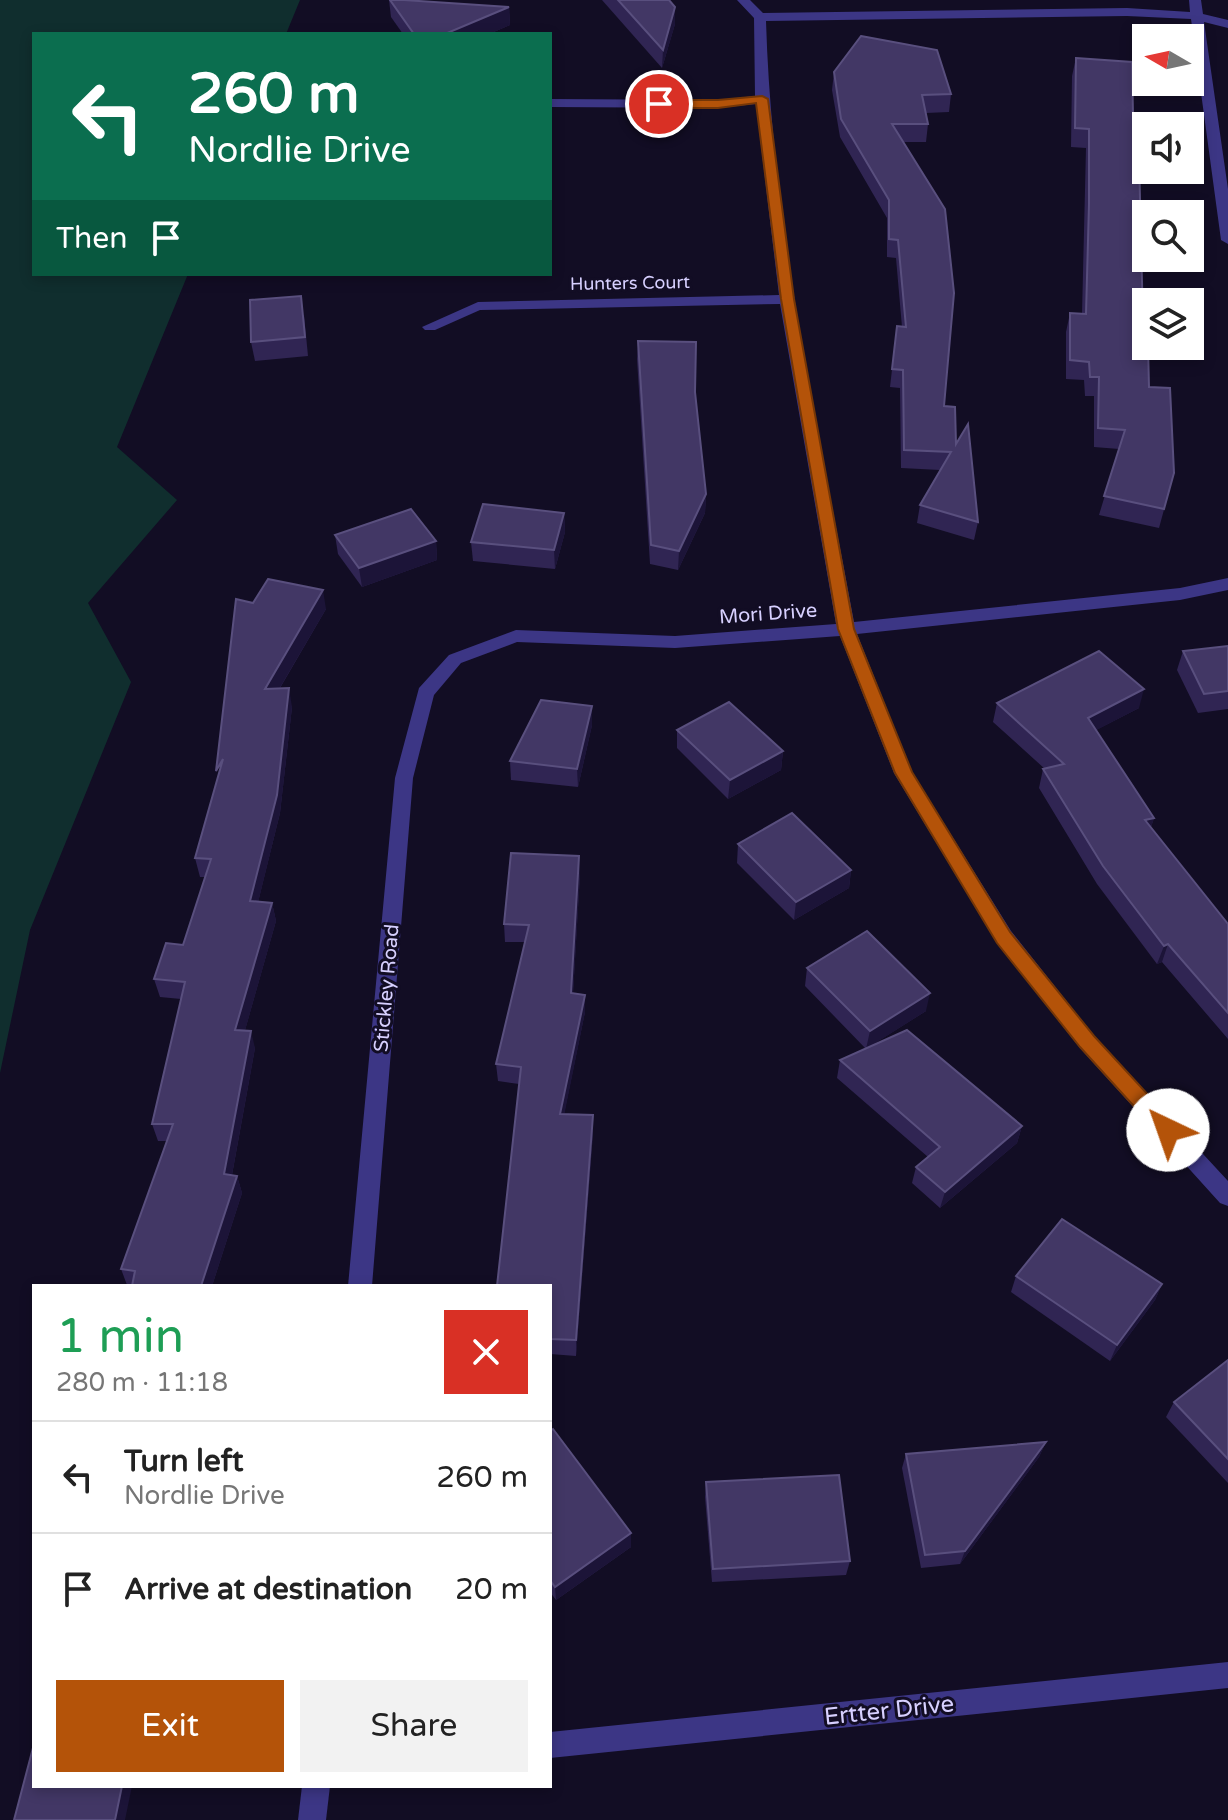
<!DOCTYPE html>
<html lang="en">
<head>
<meta charset="utf-8">
<style>
  body { margin:0; font-family:"Varela Round",sans-serif; background:#f2f2f2; color:#222; height:100vh; display:flex; flex-direction:column; font-size:30px; white-space:nowrap }
  * { box-sizing:border-box; margin:0 }
  p { font-size:26px; color:#767676 }
  .icon { flex:none; width:44px; height:44px; fill:none; stroke:currentColor; stroke-width:2; stroke-linecap:round; stroke-linejoin:round }
  .map { position:relative; flex:1; overflow:hidden }
  .drawer { position:absolute; left:32px; top:1284px; width:520px; height:504px; display:flex; flex-direction:column; background:#fff; border-radius:0px; box-shadow:0 4px 12px #0003 }
  .drawer>* { flex:none }
  .guide { position:absolute; left:32px; top:32px; width:520px; height:244px; border-radius:0px; box-shadow:0 4px 12px #0003; background:#0b6e4f; color:#fff; overflow:hidden }
  .needle { width:52px; rotate:279deg }
  .controls { position:absolute; left:1132px; top:24px; display:grid; gap:16px }
  .controls a { display:grid; place-items:center; width:72px; height:72px; border-radius:0px; background:#fff; box-shadow:0 4px 12px #0003; font-size:40px }
  .pin { position:absolute; display:grid; place-items:center; width:68px; height:68px; color:#fff; margin:-34px; border:4px solid #fff; border-radius:50%; box-shadow:0 2px 8px #0007 }
  .me { position:absolute; width:88px; margin:-44px; rotate:318deg; stroke-linejoin:round; filter:drop-shadow(0 0 6px #0008) }
  .turn { display:flex; align-items:center; gap:28px; height:168px; padding:0 24px; font-size:36px }
  .turn .icon { width:104px; height:104px; stroke-width:2.5 }
  .turn b { display:block; font-size:56px; line-height:68px }
  .then { display:flex; align-items:center; height:76px; padding:0 24px; background:#0003; gap:16px; font-size:30px }
  .round { display:grid; place-items:center; flex:none; width:84px; height:84px; border-radius:0px; background:#f2f2f2 }
  .summary { display:flex; align-items:center; justify-content:space-between; height:136px; padding:0 24px }
  h1 { font-size:48px; font-weight:600; line-height:60px; color:#1e9e55 }
  .button { display:flex; gap:16px; margin-top:auto; padding:16px 24px }
  .button a { flex:1; height:92px; border-radius:0px; background:#b45309; color:#fff; font-size:32px; font-weight:600; line-height:92px; text-align:center }
  .button a+a { background:#f2f2f2; color:#222 }
  ul { padding:0; list-style:none }
  li { display:flex; align-items:center; gap:24px; height:112px; padding:0 24px; border-top:2px solid #e0e0e0 }
  li div { flex:1 }
  li b { display:block; font-size:30px }
  li em { font-style:normal }
  .map>svg:first-child { display:block }
</style>
</head>
<body>
<div class="map">
<svg width="1228" height="1820" viewBox="0 0 1228 1820">
  <rect width="100%" height="100%" fill="#120d24"/>
  <polygon fill="#102e2e" points="0,0 300,0 286,34 34,34 34,274 188,274 117,447 177,500 88,603 131,682 30,930 0,1073"/>
  <g fill="none" stroke-linecap="round" stroke-linejoin="round">
    <g fill="#3c3685" fill-rule="evenodd">
      <path d="M737 0H750L763 13 1127 8 1190 12 1189 0H1201L1203 14 1228 20V28L1204 22 1228 189V244L1221 240 1191 19 1127 16 766 21C772 223 817 423 854 622L1180 588 1228 578V590L1180 600 857 634 912 772 1011 931 1094 1036 1228 1181V1206L1220 1203 1080 1048 997 943 894 773 840 636 675 648 517 642 461 663 434 695 413 778 372 1286H348L395 778 419 688 449 655 516 630 675 636 836 624 780 304 480 310 435 330H425L422 327 478 302 779 295 756 104 718 108 550 107V99L718 100 755 96 754 18Z"/>
      <polygon points="1228,1662 1228,1688 550,1758 550,1732"/>
      <polygon points="302,1786 330,1786 326,1820 298,1820"/>
    </g>
  </g>
  <g fill="#302553">
    <polygon points="389,0 509,7 510,25 489,34 403,34 391,17"/>
    <polygon points="602,0 669,0 675,7 675,24 662,68"/>
    <polygon points="1076,58 1133,115 1143,323 1149,387 1174,473 1159,528 1099,515 1119,449 1094,447 1094,396 1085,396 1084,380 1066,379 1066,332 1070,313 1082,314 1086,148 1071,147 1072,76"/>
    <polygon points="834,72 951,94 949,112 926,113 928,124 926,142 903,142 944,406 978,522 974,540 917,523 920,505 940,470 901,468 900,388 890,387 897,326 902,327 896,258 887,257 887,218 840,137 832,90"/>
    <polygon points="304,315 308,356 255,361 251,342"/>
    <polygon points="638,341 695,392 706,494 705,513 678,570 650,564 637,359"/>
    <polygon points="564,513 565,532 555,569 473,561 471,542"/>
    <polygon points="335,535 436,541 437,560 362,587 338,554"/>
    <polygon points="253,603 326,609 280,688 292,707 280,813 258,902 272,903 276,921 245,1030 255,1048 232,1175 237,1176 242,1193 212,1286 127,1285 121,1269 167,1141 158,1141 152,1124 181,999 160,997 154,979 183,945 206,877 200,877 195,858 218,778"/>
    <polygon points="1228,646 1228,709 1198,713 1177,670 1183,651"/>
    <polygon points="997,703 1139,708 1096,730 1154,818 1151,827 1228,924 1228,1039 1162,962 1157,964 1097,884 1039,788 1043,769 1045,769 993,722"/>
    <polygon points="592,725 578,787 511,780 510,761"/>
    <polygon points="677,730 783,751 781,770 728,799 677,748"/>
    <polygon points="738,844 851,870 849,888 794,920 737,863"/>
    <polygon points="580,874 573,993 585,1012 564,1114 593,1133 576,1356 550,1354 550,1286 519,1084 498,1081 496,1064 525,942 505,942 504,924"/>
    <polygon points="807,968 926,1011 867,1048 1022,1126 1017,1143 940,1208 912,1183 916,1167 928,1157 837,1078 840,1060 866,1049 805,986"/>
    <polygon points="1016,1276 1162,1284 1155,1300 1110,1361 1011,1292"/>
    <polygon points="1228,1360 1228,1483 1166,1417 1174,1402"/>
    <polygon points="550,1431 631,1533 631,1547 556,1600 550,1592"/>
    <polygon points="1046,1442 1039,1457 960,1564 921,1568 902,1468 906,1454"/>
    <polygon points="706,1482 850,1561 846,1575 712,1582 705,1497"/>
  </g>
  <g fill="#1c1438">
    <polygon points="509,7 510,25 489,34 445,34"/>
    <polygon points="675,7 675,24 662,68 663,50"/>
    <polygon points="706,494 705,513 678,570 679,551"/>
    <polygon points="564,513 565,532 555,569 554,550"/>
    <polygon points="436,541 437,560 362,587 359,568"/>
    <polygon points="323,590 326,609 268,708 265,689"/>
    <polygon points="289,688 292,707 280,813 254,919 250,901"/>
    <polygon points="1144,689 1139,708 1083,737 1088,718"/>
    <polygon points="592,706 592,725 578,787 577,769"/>
    <polygon points="783,751 781,770 728,799 730,780"/>
    <polygon points="1154,818 1148,836 1145,820"/>
    <polygon points="579,856 580,874 572,1011 571,993"/>
    <polygon points="851,870 849,888 794,920 796,902"/>
    <polygon points="272,903 276,921 240,1048 235,1030"/>
    <polygon points="1168,944 1162,962 1157,964 1164,946"/>
    <polygon points="930,993 926,1011 866,1049 870,1031"/>
    <polygon points="585,995 585,1012 561,1131 560,1114"/>
    <polygon points="251,1031 255,1048 229,1191 224,1174"/>
    <polygon points="593,1115 593,1133 576,1356 576,1340"/>
    <polygon points="1022,1126 1017,1143 940,1208 945,1192"/>
    <polygon points="237,1176 242,1193 212,1286 201,1286"/>
    <polygon points="1162,1284 1155,1300 1110,1361 1117,1345"/>
    <polygon points="1046,1442 1039,1457 960,1564 965,1551"/>
    <polygon points="631,1533 631,1547 556,1600 555,1587"/>
    <polygon points="122,1786 132,1786 125,1820 115,1820"/>
  </g>
  <g fill="#423765" stroke="#594f7e" stroke-width="2">
    <polygon points="390,0 404,0 509,7 445,34 414,34"/>
    <polygon points="618,0 669,0 675,7 663,50"/>
    <polygon points="861,36 937,50 951,94 922,95 928,124 892,124 945,209 954,293 944,406 955,407 956,444 968,424 978,522 920,505 951,452 904,450 903,370 892,369 897,326 906,327 898,240 889,239 889,200 841,119 834,72"/>
    <polygon points="1076,58 1132,62 1133,115 1138,115 1143,323 1146,324 1146,346 1148,346 1149,387 1170,388 1174,473 1164,509 1104,496 1125,430 1098,428 1099,377 1090,377 1089,362 1070,360 1070,313 1086,314 1089,204 1089,129 1075,128"/>
    <polygon points="301,296 305,337 251,342 250,300"/>
    <polygon points="638,341 696,342 695,392 706,494 679,551 651,545"/>
    <polygon points="483,504 564,513 554,550 471,542"/>
    <polygon points="411,509 436,541 359,568 335,535"/>
    <polygon points="268,579 323,590 265,689 289,688 277,795 250,901 272,903 235,1030 251,1031 224,1174 237,1176 201,1286 132,1286 135,1271 121,1269 173,1124 152,1124 185,982 154,979 166,943 183,945 211,859 195,858 223,759 216,771 236,599 253,603"/>
    <polygon points="1228,646 1228,691 1204,694 1183,651"/>
    <polygon points="1099,651 1144,689 1088,718 1154,818 1145,820 1228,924 1228,1013 1168,944 1164,946 1103,866 1043,769 1064,764 997,703"/>
    <polygon points="541,700 592,706 577,769 510,761"/>
    <polygon points="729,702 783,751 730,780 677,730"/>
    <polygon points="792,813 851,870 796,902 738,844"/>
    <polygon points="511,853 579,856 571,993 585,995 560,1114 593,1115 576,1340 550,1339 550,1286 497,1286 521,1067 496,1064 529,925 504,924"/>
    <polygon points="867,931 930,993 870,1031 807,968"/>
    <polygon points="907,1030 1022,1126 945,1192 916,1167 940,1147 840,1060"/>
    <polygon points="1062,1219 1162,1284 1117,1345 1016,1276"/>
    <polygon points="1228,1360 1228,1459 1174,1402"/>
    <polygon points="553,1429 631,1533 555,1587 550,1580 550,1431"/>
    <polygon points="1046,1442 965,1551 925,1555 906,1454"/>
    <polygon points="839,1475 850,1561 713,1569 706,1482"/>
    <polygon points="34,1744 34,1786 122,1786 115,1820 14,1820"/>
  </g>
  <polygon fill="#b45309" stroke="#753606" stroke-width="2" points="762,96 768,99 794,299 854,629 912,772 1010,932 1094,1036 1175,1124 1178,1130 1175,1136 1168,1138 1161,1136 1080,1047 997,943 895,773 838,629 781,299 756,103 718,108 659,108 653,104 659,100 718,100"/>
  <g text-anchor="middle" stroke-width="6" stroke-linejoin="round" paint-order="stroke">
    <g font-size="18" fill="#d7d0ff" stroke="#120d24">
      <text transform="translate(630 283) rotate(-1)" y="6">Hunters Court</text>
    </g>
    <g font-size="20" fill="#d7d0ff" stroke="#120d24">
      <text transform="translate(768 613) rotate(-4)" y="7">Mori Drive</text>
      <text transform="translate(386 988) rotate(-85)" y="7">Stickley Road</text>
    </g>
    <g font-size="24" fill="#d7d0ff" stroke="#120d24">
      <text transform="translate(889 1710) rotate(-6)" y="8">Ertter Drive</text>
    </g>
  </g>
</svg>
<div class="controls">
<a><svg class="needle" viewBox="-14 -14 28 28"><path d="M0-13l5 13h-10z" fill="#e53935"/><path d="M0 13l5-13h-10z" fill="#767676"/></svg></a>
<a><svg class="icon" aria-label="sound" viewBox="0 0 24 24"><path d="M4 9h4l5-4v14l-5-4H4zM17 9q2 3 0 6"/></svg></a>
<a><svg class="icon" aria-label="search" viewBox="0 0 24 24"><circle cx="10" cy="10" r="6"/><path d="M15 15l6 6"/></svg></a>
<a><svg class="icon" aria-label="layers" viewBox="0 0 24 24"><path d="M12 4l9 5-9 5-9-5zM3 14l9 5 9-5"/></svg></a>
</div>
<div class="pin" style="left:659px;top:104px;background:#d93025"><svg class="icon" aria-label="arrive" viewBox="0 0 24 24"><path d="M6 21V4h12l-3 4 3 4H6"/></svg></div>
<svg class="me" style="left:1168px;top:1130px" viewBox="-20 -20 40 40"><circle r="19" fill="#fff"/><path d="M0-13L10 11 0 6-10 11z" fill="#b45309"/></svg>
<div class="guide">
<div class="turn"><svg class="icon" aria-label="left" viewBox="0 0 24 24"><path d="M17 20v-9H6M10 6l-5 5 5 5"/></svg><div><b>260 m</b>Nordlie Drive</div></div>
<div class="then">Then<svg class="icon" aria-label="arrive" viewBox="0 0 24 24"><path d="M6 21V4h12l-3 4 3 4H6"/></svg></div>
</div>
<section class="drawer">
<div class="summary"><div><h1>1 min</h1><p>280 m · 11:18</p></div><a class="round" style="background:#d93025;color:#fff"><svg class="icon" aria-label="close" viewBox="0 0 24 24"><path d="M6 6l12 12M18 6L6 18"/></svg></a></div>
<ul>
<li><svg class="icon" aria-label="left" viewBox="0 0 24 24"><path d="M17 20v-9H6M10 6l-5 5 5 5"/></svg><div><b>Turn left</b><p>Nordlie Drive</p></div><em>260 m</em></li>
<li><svg class="icon" aria-label="arrive" viewBox="0 0 24 24"><path d="M6 21V4h12l-3 4 3 4H6"/></svg><div><b>Arrive at destination</b></div><em>20 m</em></li>
</ul>
<div class="button"><a>Exit</a><a>Share</a></div>
</section>
</div>
</body>
</html>
